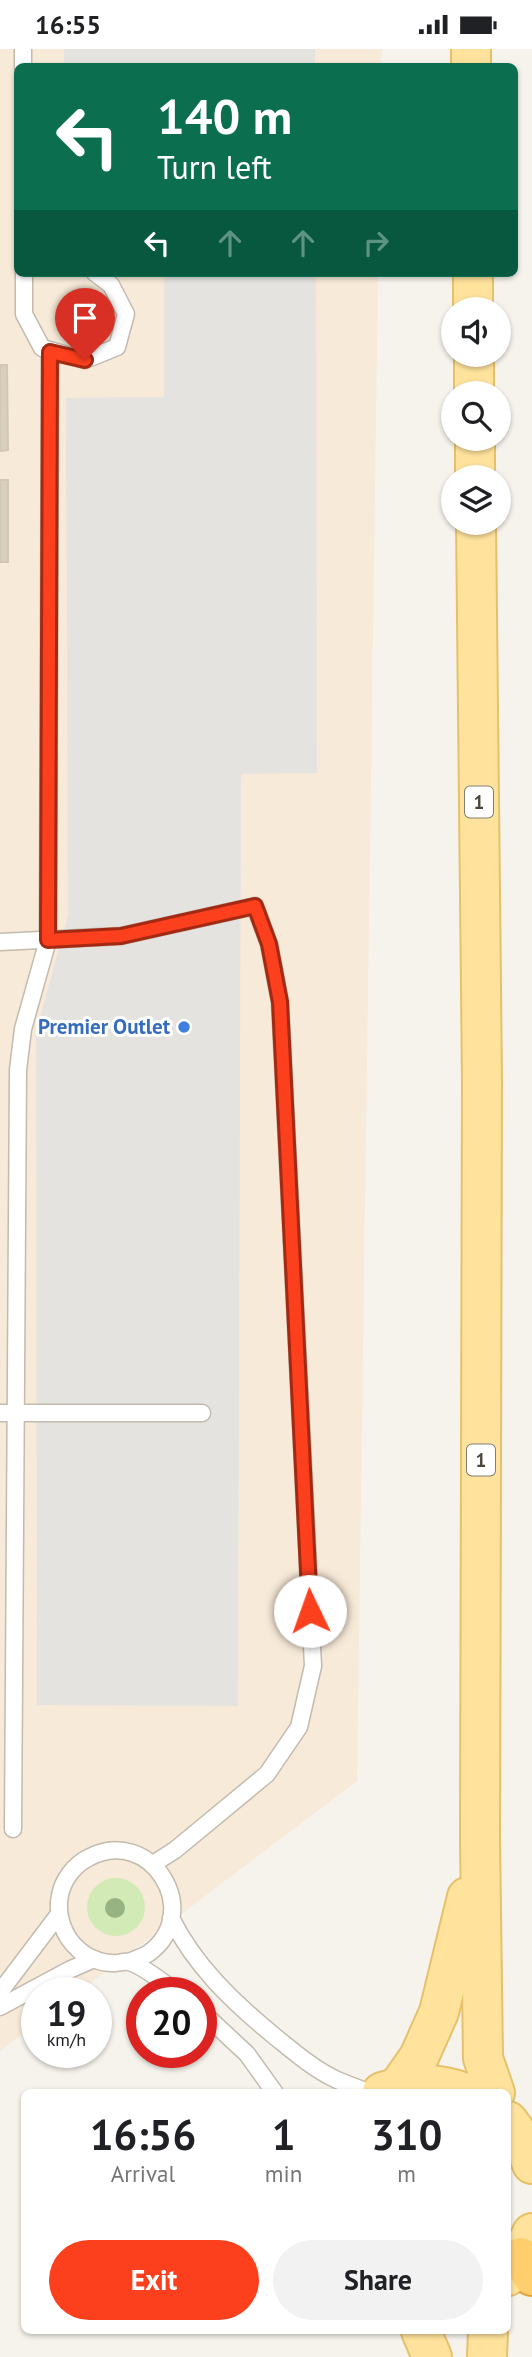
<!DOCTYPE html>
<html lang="en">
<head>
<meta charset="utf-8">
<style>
  body { margin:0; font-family:"PT Sans",sans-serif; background:#f2f2f2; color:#202124; height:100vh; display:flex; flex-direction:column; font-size:26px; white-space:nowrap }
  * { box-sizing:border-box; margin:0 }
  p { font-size:23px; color:#757577 }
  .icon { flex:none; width:38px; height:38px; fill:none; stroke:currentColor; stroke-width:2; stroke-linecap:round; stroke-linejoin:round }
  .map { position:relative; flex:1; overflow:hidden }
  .details { position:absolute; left:21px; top:2040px; width:490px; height:245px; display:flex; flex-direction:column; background:#fff; border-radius:10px; box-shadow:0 2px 5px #0004 }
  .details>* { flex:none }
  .top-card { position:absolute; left:14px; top:14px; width:504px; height:214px; border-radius:10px; box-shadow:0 2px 5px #0004; background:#0b6e4f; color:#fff; overflow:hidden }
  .buttons { position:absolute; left:441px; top:248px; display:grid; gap:14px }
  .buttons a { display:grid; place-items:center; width:70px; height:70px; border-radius:50%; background:#fff; box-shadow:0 2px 5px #0004; font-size:35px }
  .speed { position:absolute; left:21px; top:1928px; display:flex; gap:14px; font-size:35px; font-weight:700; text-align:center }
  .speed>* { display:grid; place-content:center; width:91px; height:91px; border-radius:50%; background:#fff; box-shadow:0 2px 5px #0004; line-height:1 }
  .speed small { font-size:18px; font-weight:400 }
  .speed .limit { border:10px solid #d22; background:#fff; color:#111 }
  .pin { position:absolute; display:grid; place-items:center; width:60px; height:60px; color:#fff; margin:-72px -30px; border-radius:50% 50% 50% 0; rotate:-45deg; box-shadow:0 0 7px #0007 }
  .pin .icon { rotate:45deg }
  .me { position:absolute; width:77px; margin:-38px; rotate:357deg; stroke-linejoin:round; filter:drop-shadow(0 0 5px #0008) }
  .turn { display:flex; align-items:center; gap:24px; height:147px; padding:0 28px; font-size:32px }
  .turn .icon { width:91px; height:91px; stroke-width:2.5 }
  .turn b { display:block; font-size:49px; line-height:60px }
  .lanes { display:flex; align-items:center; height:66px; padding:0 28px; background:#0003; justify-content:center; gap:35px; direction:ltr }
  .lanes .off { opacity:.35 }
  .eta { display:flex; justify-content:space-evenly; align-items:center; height:119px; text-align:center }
  .eta b { font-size:42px; font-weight:700; line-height:49px }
  .action { display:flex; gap:14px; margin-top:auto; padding:14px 28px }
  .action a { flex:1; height:80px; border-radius:42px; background:#fc3f1d; color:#fff; font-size:28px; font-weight:700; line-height:80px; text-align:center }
  .action a+a { background:#f2f2f2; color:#202124 }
  .status { display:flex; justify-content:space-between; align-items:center; height:49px; padding:0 35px; background:#fff; direction:ltr }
  .status svg { height:19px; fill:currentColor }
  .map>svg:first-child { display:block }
</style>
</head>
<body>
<div class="status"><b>16:55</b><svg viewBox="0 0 49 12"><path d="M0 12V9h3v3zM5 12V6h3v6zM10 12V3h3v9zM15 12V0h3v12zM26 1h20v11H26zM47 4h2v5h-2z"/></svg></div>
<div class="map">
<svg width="532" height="2308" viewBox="0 0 532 2308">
  <rect width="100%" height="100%" fill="#f6f3ec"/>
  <polygon fill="#f7ead8" points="0,0 382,0 381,18 18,18 18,224 378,224 357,1732 77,1944 37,1944 37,1974 0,2002"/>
  <circle fill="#d2eab5" cx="116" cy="1858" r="29"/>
  <g fill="#e5e3e0">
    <rect x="64" y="0" width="251" height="17"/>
    <polygon points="164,224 316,224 317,724 241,725 238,1657 37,1656 36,983 68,866 66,349 164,348"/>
  </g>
  <g fill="#d8cfc1" stroke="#d3c7b4" stroke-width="2">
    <polygon points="0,316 7,316 8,401 0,402"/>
    <rect x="0" y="431" width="8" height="82"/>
  </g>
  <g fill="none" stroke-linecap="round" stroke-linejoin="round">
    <defs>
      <g id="service">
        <polyline points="23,0 23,18"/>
        <polyline points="24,224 24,265 42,299 85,311 117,298 126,265 111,236 95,224"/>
        <polyline points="0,893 121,887 255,857 269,895 280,953 313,1617 299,1678 267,1725 175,1801 153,1815"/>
        <polyline points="0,1364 202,1364"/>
        <polyline points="13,1780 18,1021 23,980 48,891 50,303"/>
        <path d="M171 1869C195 1917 232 1952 273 1986 293 2002 312 2019 335 2030 346 2035 358 2039 370 2044"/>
        <path d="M129 1913C135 1910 143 1908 149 1904 205 1863 150 1775 88 1809 74 1816 63 1831 60 1846 56 1865 63 1887 78 1900 86 1908 100 1914 112 1914 117 1915 123 1912 128 1913 140 1915 167 1936 177 1944"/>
        <polyline points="0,1943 59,1865"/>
        <polyline points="0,1958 69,1921 94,1910"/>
        <polyline points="201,1962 247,2005 275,2044"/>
      </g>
      <g id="primary">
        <polyline points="471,0 471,18"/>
        <polyline points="473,224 473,261"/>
        <polyline points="474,306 474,345"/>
        <polyline points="475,390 475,429"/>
        <polyline points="476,474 482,1032 480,1791 483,2009 495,2044"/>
        <polyline points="398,2038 419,2008 439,1963 467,1848"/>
        <path d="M382 2043C410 2034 439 2033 466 2044"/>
        <polyline points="508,2072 522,2091 532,2115"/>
        <polyline points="508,2227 521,2208 532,2184"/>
        <polyline points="421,2282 432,2308"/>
        <polyline points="487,2308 488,2282"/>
      </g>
      <polyline id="motorway" points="521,2208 532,2227"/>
    </defs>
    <use href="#service" stroke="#c2bbae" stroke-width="19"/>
    <use href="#primary" stroke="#e6c16a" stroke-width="42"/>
    <use href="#motorway" stroke="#e0a43c" stroke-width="42"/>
    <use href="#service" stroke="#fff" stroke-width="16"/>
    <use href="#primary" stroke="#ffe39c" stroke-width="38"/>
    <use href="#motorway" stroke="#ffcf6e" stroke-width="38"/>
  </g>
  <circle fill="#97b381" cx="115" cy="1859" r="10"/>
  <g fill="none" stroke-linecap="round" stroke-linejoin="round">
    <defs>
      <polyline id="route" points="85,311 50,303 48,891 121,887 255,857 269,895 280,953 310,1562"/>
    </defs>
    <use href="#route" stroke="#a42913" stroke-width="18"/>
    <use href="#route" stroke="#fc3f1d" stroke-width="12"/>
  </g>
  <circle fill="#3f7fe0" stroke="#fff" stroke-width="2.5" cx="184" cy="978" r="7"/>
  <g text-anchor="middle" stroke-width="6" stroke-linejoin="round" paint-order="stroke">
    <g fill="#fff" stroke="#817c74" stroke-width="2">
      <rect x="465" y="737.5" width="28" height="31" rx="5"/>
      <rect x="467" y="1395.5" width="28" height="31" rx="5"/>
    </g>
    <g font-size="19" font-weight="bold" fill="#4b4439">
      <text x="479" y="760">1</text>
      <text x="481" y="1418">1</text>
    </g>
    <g font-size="21" font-weight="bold" fill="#366cbe" stroke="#fff" text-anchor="end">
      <text x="170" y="985">Premier Outlet</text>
    </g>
  </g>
</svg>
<div class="buttons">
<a><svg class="icon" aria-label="sound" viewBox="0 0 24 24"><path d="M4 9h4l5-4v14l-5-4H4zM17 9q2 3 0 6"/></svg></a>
<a><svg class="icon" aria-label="search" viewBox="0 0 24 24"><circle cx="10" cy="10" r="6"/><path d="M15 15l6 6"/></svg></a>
<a><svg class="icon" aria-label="layers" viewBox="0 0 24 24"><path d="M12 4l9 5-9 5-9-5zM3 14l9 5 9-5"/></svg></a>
</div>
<div class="speed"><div>19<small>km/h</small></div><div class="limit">20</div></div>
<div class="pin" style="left:85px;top:311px;background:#d93025"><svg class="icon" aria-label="arrive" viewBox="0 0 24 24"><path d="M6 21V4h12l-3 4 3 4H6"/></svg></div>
<svg class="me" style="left:310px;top:1562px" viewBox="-20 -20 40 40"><circle r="19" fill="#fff"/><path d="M0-13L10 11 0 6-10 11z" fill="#fc3f1d"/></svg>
<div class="top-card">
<div class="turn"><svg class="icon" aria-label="left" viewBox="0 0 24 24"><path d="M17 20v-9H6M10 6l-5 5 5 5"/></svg><div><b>140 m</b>Turn left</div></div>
<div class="lanes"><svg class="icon" aria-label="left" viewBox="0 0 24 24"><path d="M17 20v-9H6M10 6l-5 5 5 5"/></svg><svg class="icon off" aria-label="ahead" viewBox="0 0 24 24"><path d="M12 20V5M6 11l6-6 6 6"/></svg><svg class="icon off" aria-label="ahead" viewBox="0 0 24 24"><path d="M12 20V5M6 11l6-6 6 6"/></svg><svg class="icon off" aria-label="right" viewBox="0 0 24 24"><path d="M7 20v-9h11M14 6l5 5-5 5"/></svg></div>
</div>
<section class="details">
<div class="eta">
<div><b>16:56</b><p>Arrival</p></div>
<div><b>1</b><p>min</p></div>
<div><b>310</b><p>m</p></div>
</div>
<div class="action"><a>Exit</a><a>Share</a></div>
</section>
</div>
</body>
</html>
